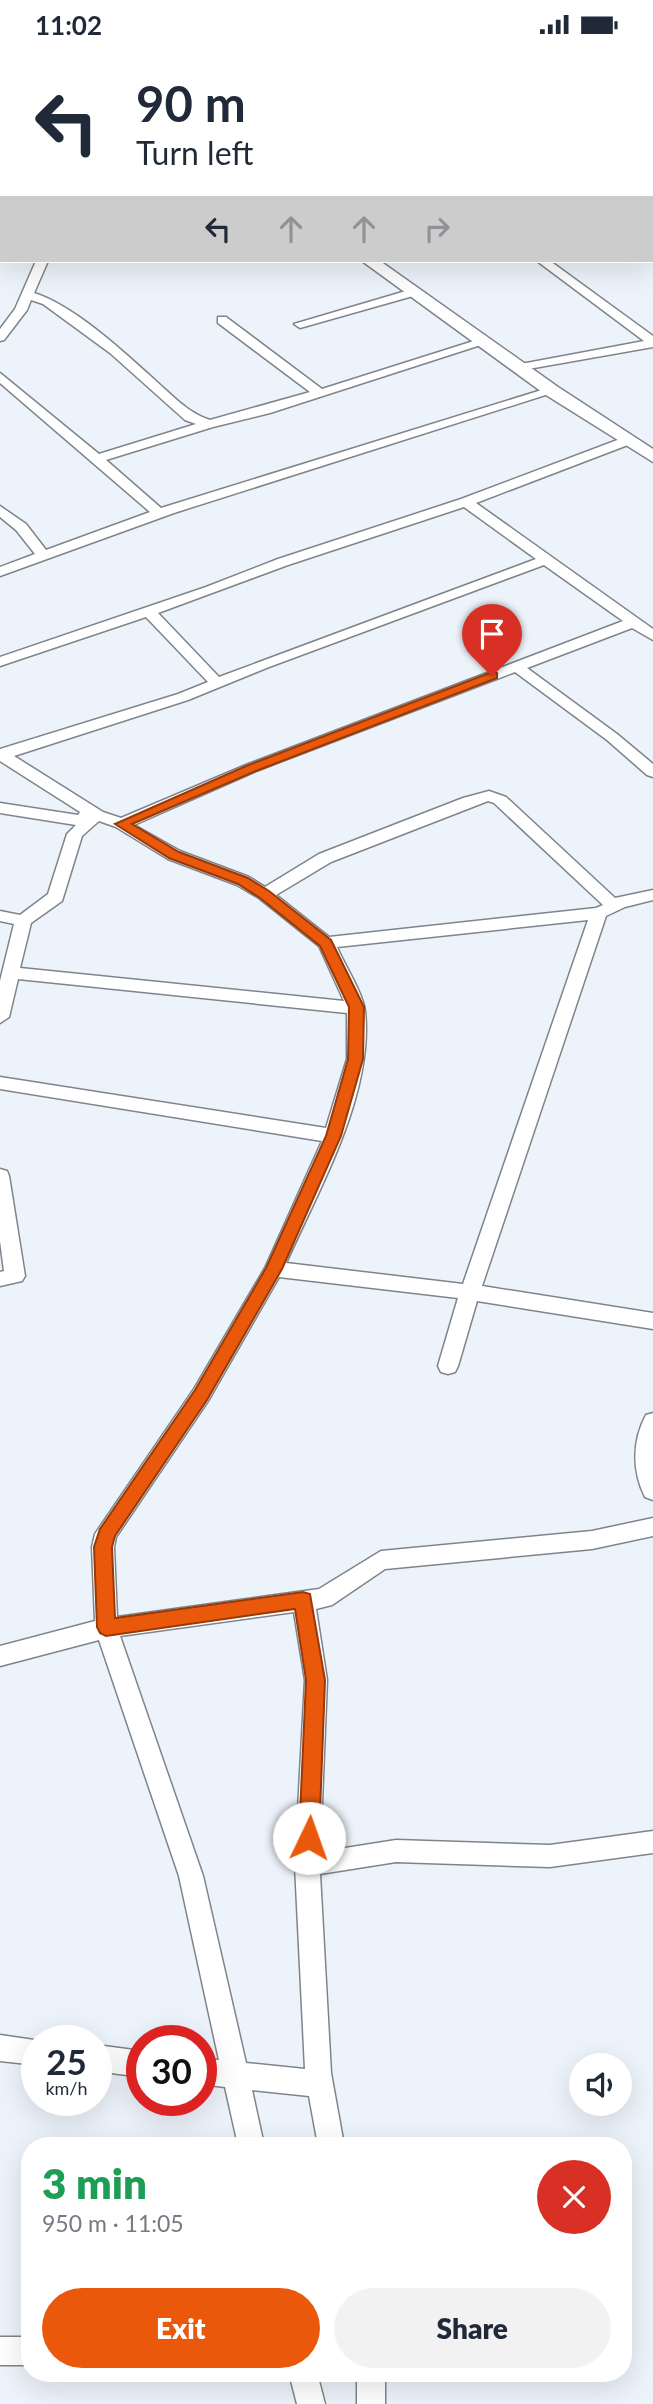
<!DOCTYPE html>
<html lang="en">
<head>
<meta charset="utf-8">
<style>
  body { margin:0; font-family:Lato,sans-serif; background:#f2f2f3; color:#1f2937; height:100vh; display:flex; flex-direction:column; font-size:26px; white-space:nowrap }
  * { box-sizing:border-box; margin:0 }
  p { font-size:23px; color:#747a83 }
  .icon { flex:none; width:38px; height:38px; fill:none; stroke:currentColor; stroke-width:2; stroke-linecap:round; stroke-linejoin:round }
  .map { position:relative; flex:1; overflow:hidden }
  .details { position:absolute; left:21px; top:2088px; width:611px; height:245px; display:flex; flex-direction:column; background:#fff; border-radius:28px; box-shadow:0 7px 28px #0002 }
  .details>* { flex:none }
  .hud { position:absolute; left:0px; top:0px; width:654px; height:214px; box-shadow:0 7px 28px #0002; background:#fff; color:#1f2937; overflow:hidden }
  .buttons { position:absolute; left:569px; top:2004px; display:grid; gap:14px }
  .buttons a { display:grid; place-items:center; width:63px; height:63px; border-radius:50%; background:#fff; box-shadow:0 7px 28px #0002; font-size:35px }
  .speed { position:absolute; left:21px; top:1976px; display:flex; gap:14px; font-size:35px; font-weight:700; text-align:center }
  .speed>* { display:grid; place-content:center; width:91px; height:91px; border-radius:50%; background:#fff; box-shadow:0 7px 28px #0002; line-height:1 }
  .speed small { font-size:18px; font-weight:400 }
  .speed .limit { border:10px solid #d22; background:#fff; color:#111 }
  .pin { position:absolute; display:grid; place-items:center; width:60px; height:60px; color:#fff; margin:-72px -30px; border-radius:50% 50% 50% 0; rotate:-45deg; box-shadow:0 0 7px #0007 }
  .pin .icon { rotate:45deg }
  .me { position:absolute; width:77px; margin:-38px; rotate:3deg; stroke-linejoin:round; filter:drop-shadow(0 0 5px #0008) }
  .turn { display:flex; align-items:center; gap:24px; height:147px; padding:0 21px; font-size:32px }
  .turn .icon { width:91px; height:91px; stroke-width:2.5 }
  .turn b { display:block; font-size:49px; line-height:60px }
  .lanes { display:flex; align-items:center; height:66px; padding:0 21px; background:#0003; justify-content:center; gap:35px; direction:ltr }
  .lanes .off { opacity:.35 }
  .round { display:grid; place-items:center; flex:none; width:74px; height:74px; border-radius:37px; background:#f2f2f3 }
  .head { display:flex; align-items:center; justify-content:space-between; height:119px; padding:0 21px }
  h1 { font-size:42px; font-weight:800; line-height:52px; color:#1e9e55 }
  .action { display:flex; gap:14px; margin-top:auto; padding:14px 21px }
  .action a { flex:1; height:80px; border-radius:42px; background:#ea580c; color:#fff; font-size:28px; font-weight:800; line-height:80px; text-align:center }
  .action a+a { background:#f2f2f3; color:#1f2937 }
  .status { display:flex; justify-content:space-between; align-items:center; height:49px; padding:0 35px; background:#fff; direction:ltr }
  .status svg { height:19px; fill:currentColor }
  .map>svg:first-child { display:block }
</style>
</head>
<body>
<div class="status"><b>11:02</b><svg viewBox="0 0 49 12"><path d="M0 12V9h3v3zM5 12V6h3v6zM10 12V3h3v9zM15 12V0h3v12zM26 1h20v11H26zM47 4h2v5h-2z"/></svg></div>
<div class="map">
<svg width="653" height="2355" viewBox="0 0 653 2355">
  <rect width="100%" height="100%" fill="#edf3fb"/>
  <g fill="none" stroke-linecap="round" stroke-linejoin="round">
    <defs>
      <g id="street">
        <polygon points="365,0 381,0 364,2"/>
        <rect x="0" y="72" width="2" height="7"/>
        <polygon points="0,100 2,100 0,107"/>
        <polygon points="0,118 2,118 0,125"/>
        <path d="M36 212H48L34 244C75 257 125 304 157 333 174 348 188 364 210 371L310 343 218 274V268H226L322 340 480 290 490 293 270 364 213 378 106 411 161 459 548 339 552 338 558 342 174 464 0 527V518L35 505 16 481 0 468V457L26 475 46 501 150 463 0 334V324L99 405 196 375 185 371 110 304 43 255 31 251 27 261 4 291 0 292V280L15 260Z"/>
        <polygon points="537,212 550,212 653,287 653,298 517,322 515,319 521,315 644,292"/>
        <polygon points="416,239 420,241 420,245 300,279 294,275"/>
        <path d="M628 387 633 388V394L476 454 653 580V591L632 579 527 619 617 685 653 715V728L647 726 607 691 515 623 256 722 134 776 180 802 249 828 265 838 319 805 463 749 489 742 506 748 615 849 653 841V851L625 858 606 867 482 1237 653 1264V1280L477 1252 458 1317 455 1323 448 1325 441 1323 438 1317 458 1249 279 1228 208 1352 116 1488 114 1498 117 1568 319 1540 381 1502 592 1482 653 1469V1487L592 1500 385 1520 332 1556 316 1560 327 1631 320 1803 396 1791 550 1796 653 1782V1804L550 1818 396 1813 320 1825 331 2024 344 2096H318L309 2047 252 2041 264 2096H238L225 2038 201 2035V2009L219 2011 179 1827 99 1591 0 1617V1597L95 1572 92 1498 95 1485 194 1340 265 1219 322 1092 0 1040V1028L326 1079 347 1010V964L18 930 9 968 0 974V932L14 875 0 872V862L20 866 48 845 67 785 76 776 0 764V754L78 766 80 763 0 712V700L178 645 208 633 146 568 0 617V608L206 538 278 510 461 450ZM464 458 536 510 219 628 158 564 288 516ZM544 516 623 572 246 716 121 769 103 763 14 707 188 651 269 618ZM488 752 494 754 603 856 596 859 329 888 276 846 331 813ZM99 772 116 778 168 810 237 836 259 849 319 897 344 952 20 919 31 874 62 852 82 787ZM588 871 463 1235 286 1214C319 1140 374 1045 365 962 363 944 344 915 337 898ZM294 1563 305 1631 295 1816 305 2020 246 2014 203 1827 120 1587Z"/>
        <polygon points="0,1120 7,1122 9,1127 25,1227 22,1232 0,1237 0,1223 4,1222 0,1192"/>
        <path d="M653 1364V1451L645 1448C632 1422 632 1392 646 1366Z"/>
        <polygon points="0,1986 41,1992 37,1992 37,2016 0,2012"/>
        <polygon points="96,1996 142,2002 142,2028 96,2022"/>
        <rect x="0" y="2288" width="30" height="28"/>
        <polygon points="289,2324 317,2324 325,2355 297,2355"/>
        <rect x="357" y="2324" width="28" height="31"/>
      </g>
      <g id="secondary">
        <polygon points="45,0 59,0 60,2 47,2"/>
        <polygon points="362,212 380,212 558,338 653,400 653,413 546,346"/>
      </g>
    </defs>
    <use href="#street" stroke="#7f848b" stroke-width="3"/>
    <use href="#secondary" stroke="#7f848b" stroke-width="3"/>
    <use href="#street" fill="#fff" fill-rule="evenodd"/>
    <use href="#secondary" fill="#fff" fill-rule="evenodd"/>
  </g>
  <polygon fill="#ea580c" stroke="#983908" stroke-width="2" points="492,623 497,624 497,629 256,722 132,775 179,803 248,829 269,842 331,891 364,958 363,1010 341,1087 282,1220 207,1351 115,1487 112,1498 115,1569 303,1543 310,1545 325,1631 319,1789 316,1796 309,1799 301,1796 299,1789 306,1631 295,1560 106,1587 100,1584 97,1578 94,1498 100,1480 195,1341 266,1219 326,1087 348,1010 349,958 320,897 260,849 238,835 169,809 115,775 246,717"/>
</svg>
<div class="buttons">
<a><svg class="icon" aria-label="sound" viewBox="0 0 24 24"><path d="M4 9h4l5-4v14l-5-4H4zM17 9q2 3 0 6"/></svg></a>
</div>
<div class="speed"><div>25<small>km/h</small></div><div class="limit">30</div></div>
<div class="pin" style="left:492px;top:627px;background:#d93025"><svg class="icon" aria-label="arrive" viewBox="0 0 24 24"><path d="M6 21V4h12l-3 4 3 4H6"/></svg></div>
<svg class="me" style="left:309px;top:1789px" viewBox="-20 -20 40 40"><circle r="19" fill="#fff"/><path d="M0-13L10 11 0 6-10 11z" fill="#ea580c"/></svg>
<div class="hud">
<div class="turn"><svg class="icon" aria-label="left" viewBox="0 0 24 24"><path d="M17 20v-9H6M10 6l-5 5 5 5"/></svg><div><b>90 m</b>Turn left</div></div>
<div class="lanes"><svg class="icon" aria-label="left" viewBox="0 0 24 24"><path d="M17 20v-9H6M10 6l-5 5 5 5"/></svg><svg class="icon off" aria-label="ahead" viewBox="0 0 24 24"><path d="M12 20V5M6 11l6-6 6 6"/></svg><svg class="icon off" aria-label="ahead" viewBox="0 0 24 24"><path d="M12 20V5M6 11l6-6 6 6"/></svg><svg class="icon off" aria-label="right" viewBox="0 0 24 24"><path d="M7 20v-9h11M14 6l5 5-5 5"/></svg></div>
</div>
<section class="details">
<div class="head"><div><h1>3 min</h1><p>950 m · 11:05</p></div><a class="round" style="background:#d93025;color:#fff"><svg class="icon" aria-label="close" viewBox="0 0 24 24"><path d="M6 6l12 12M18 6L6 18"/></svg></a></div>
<div class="action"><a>Exit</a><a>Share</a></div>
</section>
</div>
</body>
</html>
